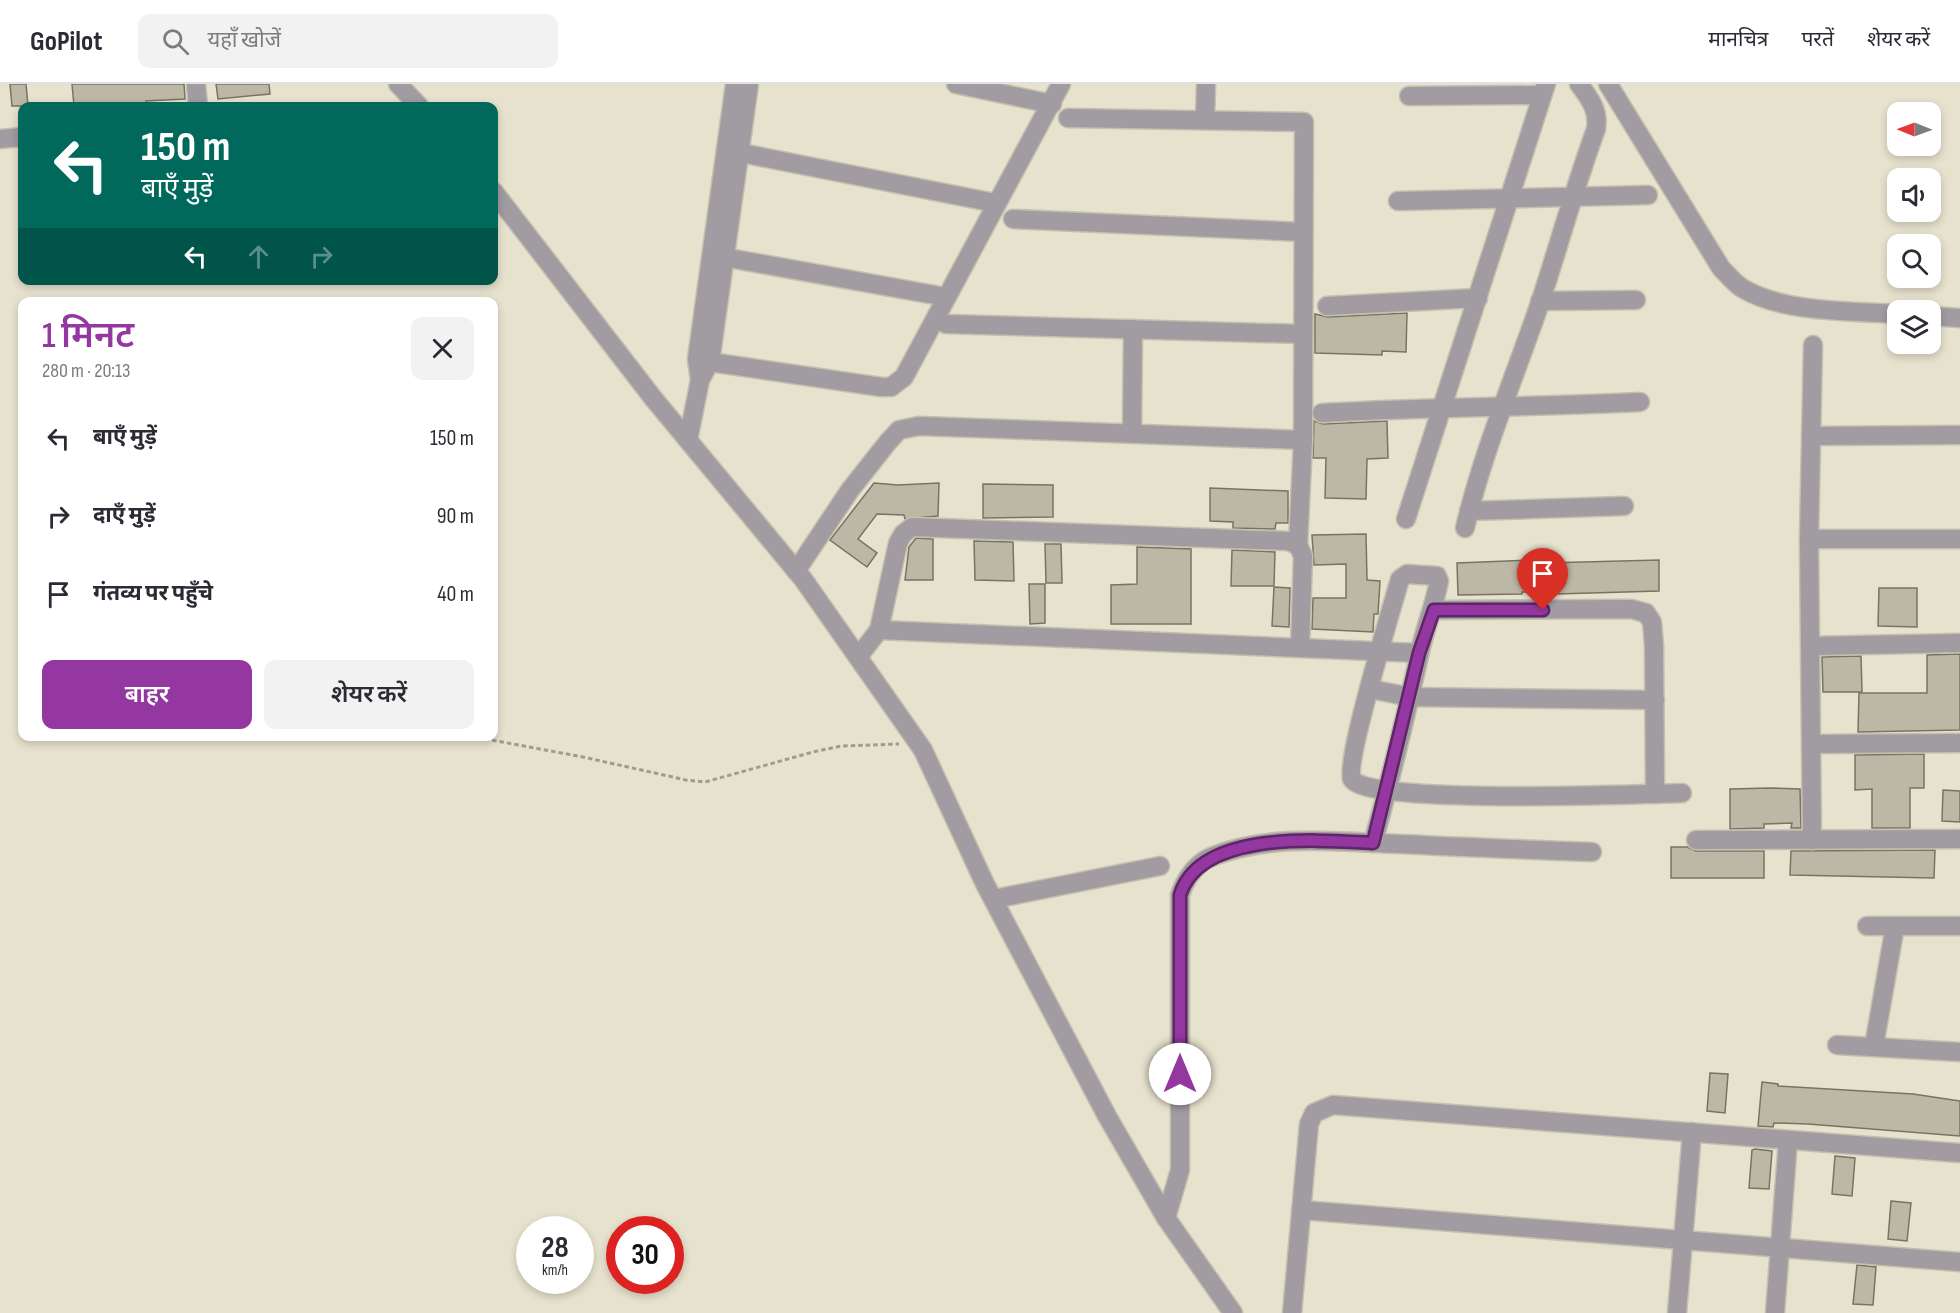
<!DOCTYPE html>
<html lang="hi">
<head>
<meta charset="utf-8">
<style>
  body { margin:0; font-family:"Sofia Sans Condensed","Noto Sans Devanagari",sans-serif; background:#f2f2f3; color:#2b2b33; height:100vh; display:flex; flex-direction:column; font-size:22px; white-space:nowrap }
  * { box-sizing:border-box; margin:0 }
  p { font-size:20px; color:#7c7c81 }
  .icon { flex:none; width:33px; height:33px; fill:none; stroke:currentColor; stroke-width:2; stroke-linecap:round; stroke-linejoin:round }
  .map { position:relative; flex:1; overflow:hidden }
  .drawer { position:absolute; left:18px; top:213px; width:480px; height:444px; display:flex; flex-direction:column; background:#fff; border-radius:12px; box-shadow:0 3px 9px #0003 }
  .drawer>* { flex:none }
  .top-card { position:absolute; left:18px; top:18px; width:480px; height:183px; border-radius:12px; box-shadow:0 3px 9px #0003; background:#00695c; color:#fff; overflow:hidden }
  .needle { width:39px; rotate:271deg }
  .controls { position:absolute; left:1887px; top:18px; display:grid; gap:12px }
  .controls a { display:grid; place-items:center; width:54px; height:54px; border-radius:12px; background:#fff; box-shadow:0 3px 9px #0003; font-size:30px }
  .speed { position:absolute; left:516px; top:1132px; display:flex; gap:12px; font-size:30px; font-weight:700; text-align:center }
  .speed>* { display:grid; place-content:center; width:78px; height:78px; border-radius:50%; background:#fff; box-shadow:0 3px 9px #0003; line-height:1 }
  .speed small { font-size:15px; font-weight:400 }
  .speed .limit { border:9px solid #d22; background:#fff; color:#111 }
  .pin { position:absolute; display:grid; place-items:center; width:51px; height:51px; color:#fff; margin:-62px -26px; border-radius:50% 50% 50% 0; rotate:-45deg; box-shadow:0 0 6px #0007 }
  .pin .icon { rotate:45deg }
  .me { position:absolute; width:66px; margin:-33px; rotate:0deg; stroke-linejoin:round; filter:drop-shadow(0 0 4px #0008) }
  .turn { display:flex; align-items:center; gap:21px; height:126px; padding:0 24px; font-size:27px }
  .turn .icon { width:78px; height:78px; stroke-width:2.5 }
  .turn b { display:block; font-size:42px; line-height:51px }
  .lanes { display:flex; align-items:center; height:57px; padding:0 24px; background:#0003; justify-content:center; gap:30px; direction:ltr }
  .lanes .off { opacity:.35 }
  .round { display:grid; place-items:center; flex:none; width:63px; height:63px; border-radius:12px; background:#f2f2f3 }
  .head { display:flex; align-items:center; justify-content:space-between; height:102px; padding:0 24px }
  h1 { font-size:36px; font-weight:600; line-height:45px; color:#9437a0 }
  .button { display:flex; gap:12px; margin-top:auto; padding:12px 24px }
  .button a { flex:1; height:69px; border-radius:12px; background:#9437a0; color:#fff; font-size:24px; font-weight:600; line-height:69px; text-align:center }
  .button a+a { background:#f2f2f3; color:#2b2b33 }
  ul { padding:0; list-style:none }
  li { display:flex; align-items:center; gap:18px; height:78px; padding:0 24px }
  li div { flex:1 }
  li b { display:block; font-size:22px }
  li em { font-style:normal }
  header { display:flex; align-items:center; gap:36px; box-sizing:border-box; height:84px; padding:0 30px; background:#fff; border-bottom:2px solid #e1e1e2 }
  header strong { font-size:28px }
  nav { display:flex; gap:33px; margin-inline-start:auto; font-size:21px }
  .search { width:420px; height:54px; background:#f2f2f3; display:flex; align-items:center; gap:15px; box-sizing:border-box; padding:0 21px; border-radius:12px; color:#7c7c81; font-size:22px }
  .map>svg:first-child { display:block }
</style>
</head>
<body>
<header>
<strong>GoPilot</strong>
<div class="search"><svg class="icon" aria-label="search" viewBox="0 0 24 24"><circle cx="10" cy="10" r="6"/><path d="M15 15l6 6"/></svg>यहाँ खोजें</div>
<nav><a>मानचित्र</a><a>परतें</a><a>शेयर करें</a></nav>
</header>
<div class="map">
<svg width="1960" height="1229" viewBox="0 0 1960 1229">
  <rect width="100%" height="100%" fill="#e7e2ce"/>
  <g fill="#bdb8a5" stroke="#787462" stroke-width="1.5">
    <polygon points="10,0 26,0 28,22 12,22"/>
    <polygon points="72,0 184,0 185,15 146,17 146,22 74,22"/>
    <polygon points="216,0 269,0 270,10 218,15"/>
    <polygon points="1407,229 1406,268 1382,267 1382,271 1315,269 1315,230 1328,233"/>
    <polygon points="1314,337 1323,340 1387,337 1388,374 1367,375 1366,415 1325,414 1326,374 1313,374"/>
    <polygon points="874,399 898,401 939,399 938,432 905,435 904,431 877,430 858,455 877,469 867,483 830,456"/>
    <polygon points="983,400 1053,401 1053,433 983,434"/>
    <polygon points="1210,404 1288,407 1288,439 1276,439 1275,445 1233,444 1233,438 1210,437"/>
    <polygon points="1366,450 1367,496 1380,497 1378,530 1374,530 1373,548 1312,545 1313,514 1346,514 1346,480 1314,481 1312,451"/>
    <polygon points="916,454 933,455 933,496 905,496 909,463"/>
    <polygon points="974,457 1013,458 1014,497 975,496"/>
    <polygon points="1045,460 1061,460 1062,499 1046,499"/>
    <polygon points="1137,463 1191,465 1191,540 1111,540 1111,501 1137,500"/>
    <polygon points="1232,466 1275,468 1274,502 1231,502"/>
    <polygon points="1531,476 1545,476 1545,479 1659,476 1659,507 1557,510 1557,507 1522,508 1522,510 1458,511 1457,479"/>
    <polygon points="1029,500 1045,500 1045,539 1030,540"/>
    <polygon points="1274,503 1290,504 1289,543 1272,542"/>
    <polygon points="1879,504 1917,504 1917,543 1878,542"/>
    <polygon points="1960,570 1960,646 1858,648 1859,609 1927,609 1927,571"/>
    <polygon points="1861,572 1862,608 1823,608 1822,573"/>
    <polygon points="1924,670 1924,704 1910,704 1910,744 1872,744 1872,705 1855,706 1855,671"/>
    <polygon points="1770,704 1800,705 1801,744 1791,744 1792,739 1764,740 1764,744 1730,745 1730,705"/>
    <polygon points="1943,706 1960,707 1960,738 1942,737"/>
    <polygon points="1671,763 1687,763 1696,767 1764,767 1764,794 1671,794"/>
    <polygon points="1935,766 1934,794 1790,791 1791,767"/>
    <polygon points="1710,989 1728,990 1725,1029 1707,1027"/>
    <polygon points="1762,998 1778,1000 1778,1002 1913,1010 1960,1017 1960,1052 1808,1040 1774,1039 1773,1043 1758,1042"/>
    <polygon points="1755,1065 1772,1067 1769,1105 1749,1104 1752,1066"/>
    <polygon points="1835,1072 1855,1074 1852,1112 1832,1110"/>
    <polygon points="1891,1117 1911,1119 1907,1157 1888,1155"/>
    <polygon points="1857,1181 1876,1183 1873,1221 1853,1220"/>
  </g>
  <g fill="none" stroke-linecap="round" stroke-linejoin="round">
    <defs>
      <g id="minor">
        <polyline points="196,0 198,22"/>
        <polyline points="398,0 419,22"/>
        <polyline points="956,0 1052,20"/>
        <path d="M1608 0 1721 184C1728 191 1734 199 1742 204 1783 229 1850 227 1898 230"/>
        <polyline points="1409,12 1542,11"/>
        <polyline points="1068,34 1304,38 1303,356 1298,461"/>
        <polyline points="1205,36 1206,0"/>
        <polyline points="0,55 22,53"/>
        <polyline points="726,66 995,119"/>
        <polyline points="494,108 653,314 803,495 923,666 985,800 1107,1032 1166,1134 1233,1229"/>
        <polyline points="1398,117 1648,111"/>
        <polyline points="1013,135 1303,148"/>
        <polyline points="712,171 946,213"/>
        <polyline points="1540,217 1636,216"/>
        <polyline points="1327,222 1478,214"/>
        <polyline points="1930,232 1960,234"/>
        <polyline points="946,240 1303,250"/>
        <polyline points="710,278 881,303 891,303 904,293 1061,0"/>
        <polyline points="700,296 697,275 735,0"/>
        <path d="M1322 329C1428 323 1534 323 1640 318"/>
        <polyline points="1132,349 1133,245"/>
        <polyline points="1811,352 1960,351"/>
        <polyline points="688,356 700,296 710,278 749,0"/>
        <polyline points="1469,427 1624,422"/>
        <polyline points="1406,435 1546,0"/>
        <path d="M1465 444C1482 370 1515 292 1540 219 1559 161 1575 102 1596 45 1599 26 1590 15 1579 0"/>
        <polyline points="1809,455 1960,455"/>
        <polyline points="796,487 850,406 888,358 899,346 919,342 1303,356"/>
        <polyline points="1434,526 1631,525 1646,529 1652,538 1654,562 1655,710"/>
        <polyline points="879,546 1419,569"/>
        <polyline points="1811,562 1960,559"/>
        <polyline points="858,573 879,546 898,459 903,450 912,443 1288,457 1298,461 1303,472 1300,564"/>
        <polyline points="1371,605 1410,613 1655,616"/>
        <polyline points="1811,660 1960,659"/>
        <polyline points="1696,756 1960,755"/>
        <polyline points="1812,756 1809,455 1813,261"/>
        <path d="M1373 759C1390 697 1405 635 1419 572 1424 547 1434 523 1439 497L1437 492 1407 490 1400 495C1392 523 1345 678 1352 695 1365 721 1642 710 1682 709"/>
        <polyline points="994,815 1160,782"/>
        <polyline points="1867,842 1960,842"/>
        <polyline points="1837,961 1960,968"/>
        <polyline points="1874,962 1895,842"/>
        <polyline points="1301,1126 1960,1178"/>
        <path d="M1166 1134 1180 1086V811C1185 796 1195 780 1211 773 1271 749 1337 758 1400 760 1464 763 1528 766 1592 768"/>
        <polyline points="1292,1229 1309,1040 1314,1029 1333,1021 1960,1069"/>
        <polyline points="1677,1229 1692,1048"/>
        <polyline points="1775,1229 1788,1056"/>
      </g>
    </defs>
    <use href="#minor" stroke="#c4c0ae" stroke-width="21"/>
    <polyline stroke="#a09c8d" stroke-width="3" stroke-dasharray="4.5 3" stroke-linecap="butt" points="470,652 583,673 686,696 705,698 813,668 841,662 899,660"/>
    <use href="#minor" stroke="#a19ba2" stroke-width="18"/>
  </g>
  <g fill="none" stroke-linecap="round" stroke-linejoin="round">
    <defs>
      <path id="route" d="M1180 990V811C1200 746 1319 756 1373 759L1419 569 1434 526H1543"/>
    </defs>
    <use href="#route" stroke="#602468" stroke-width="15"/>
    <use href="#route" stroke="#9437a0" stroke-width="10"/>
  </g>
</svg>
<div class="controls">
<a><svg class="needle" viewBox="-14 -14 28 28"><path d="M0-13l5 13h-10z" fill="#e53935"/><path d="M0 13l5-13h-10z" fill="#7c7c81"/></svg></a>
<a><svg class="icon" aria-label="sound" viewBox="0 0 24 24"><path d="M4 9h4l5-4v14l-5-4H4zM17 9q2 3 0 6"/></svg></a>
<a><svg class="icon" aria-label="search" viewBox="0 0 24 24"><circle cx="10" cy="10" r="6"/><path d="M15 15l6 6"/></svg></a>
<a><svg class="icon" aria-label="layers" viewBox="0 0 24 24"><path d="M12 4l9 5-9 5-9-5zM3 14l9 5 9-5"/></svg></a>
</div>
<div class="speed"><div>28<small>km/h</small></div><div class="limit">30</div></div>
<div class="pin" style="left:1543px;top:526px;background:#d93025"><svg class="icon" aria-label="arrive" viewBox="0 0 24 24"><path d="M6 21V4h12l-3 4 3 4H6"/></svg></div>
<svg class="me" style="left:1180px;top:990px" viewBox="-20 -20 40 40"><circle r="19" fill="#fff"/><path d="M0-13L10 11 0 6-10 11z" fill="#9437a0"/></svg>
<div class="top-card">
<div class="turn"><svg class="icon" aria-label="left" viewBox="0 0 24 24"><path d="M17 20v-9H6M10 6l-5 5 5 5"/></svg><div><b>150 m</b>बाएँ मुड़ें</div></div>
<div class="lanes"><svg class="icon" aria-label="left" viewBox="0 0 24 24"><path d="M17 20v-9H6M10 6l-5 5 5 5"/></svg><svg class="icon off" aria-label="ahead" viewBox="0 0 24 24"><path d="M12 20V5M6 11l6-6 6 6"/></svg><svg class="icon off" aria-label="right" viewBox="0 0 24 24"><path d="M7 20v-9h11M14 6l5 5-5 5"/></svg></div>
</div>
<section class="drawer">
<div class="head"><div><h1>1 मिनट</h1><p>280 m · 20:13</p></div><a class="round"><svg class="icon" aria-label="close" viewBox="0 0 24 24"><path d="M6 6l12 12M18 6L6 18"/></svg></a></div>
<ul>
<li><svg class="icon" aria-label="left" viewBox="0 0 24 24"><path d="M17 20v-9H6M10 6l-5 5 5 5"/></svg><div><b>बाएँ मुड़ें</b></div><em>150 m</em></li>
<li><svg class="icon" aria-label="right" viewBox="0 0 24 24"><path d="M7 20v-9h11M14 6l5 5-5 5"/></svg><div><b>दाएँ मुड़ें</b></div><em>90 m</em></li>
<li><svg class="icon" aria-label="arrive" viewBox="0 0 24 24"><path d="M6 21V4h12l-3 4 3 4H6"/></svg><div><b>गंतव्य पर पहुँचे</b></div><em>40 m</em></li>
</ul>
<div class="button"><a>बाहर</a><a>शेयर करें</a></div>
</section>
</div>
</body>
</html>
